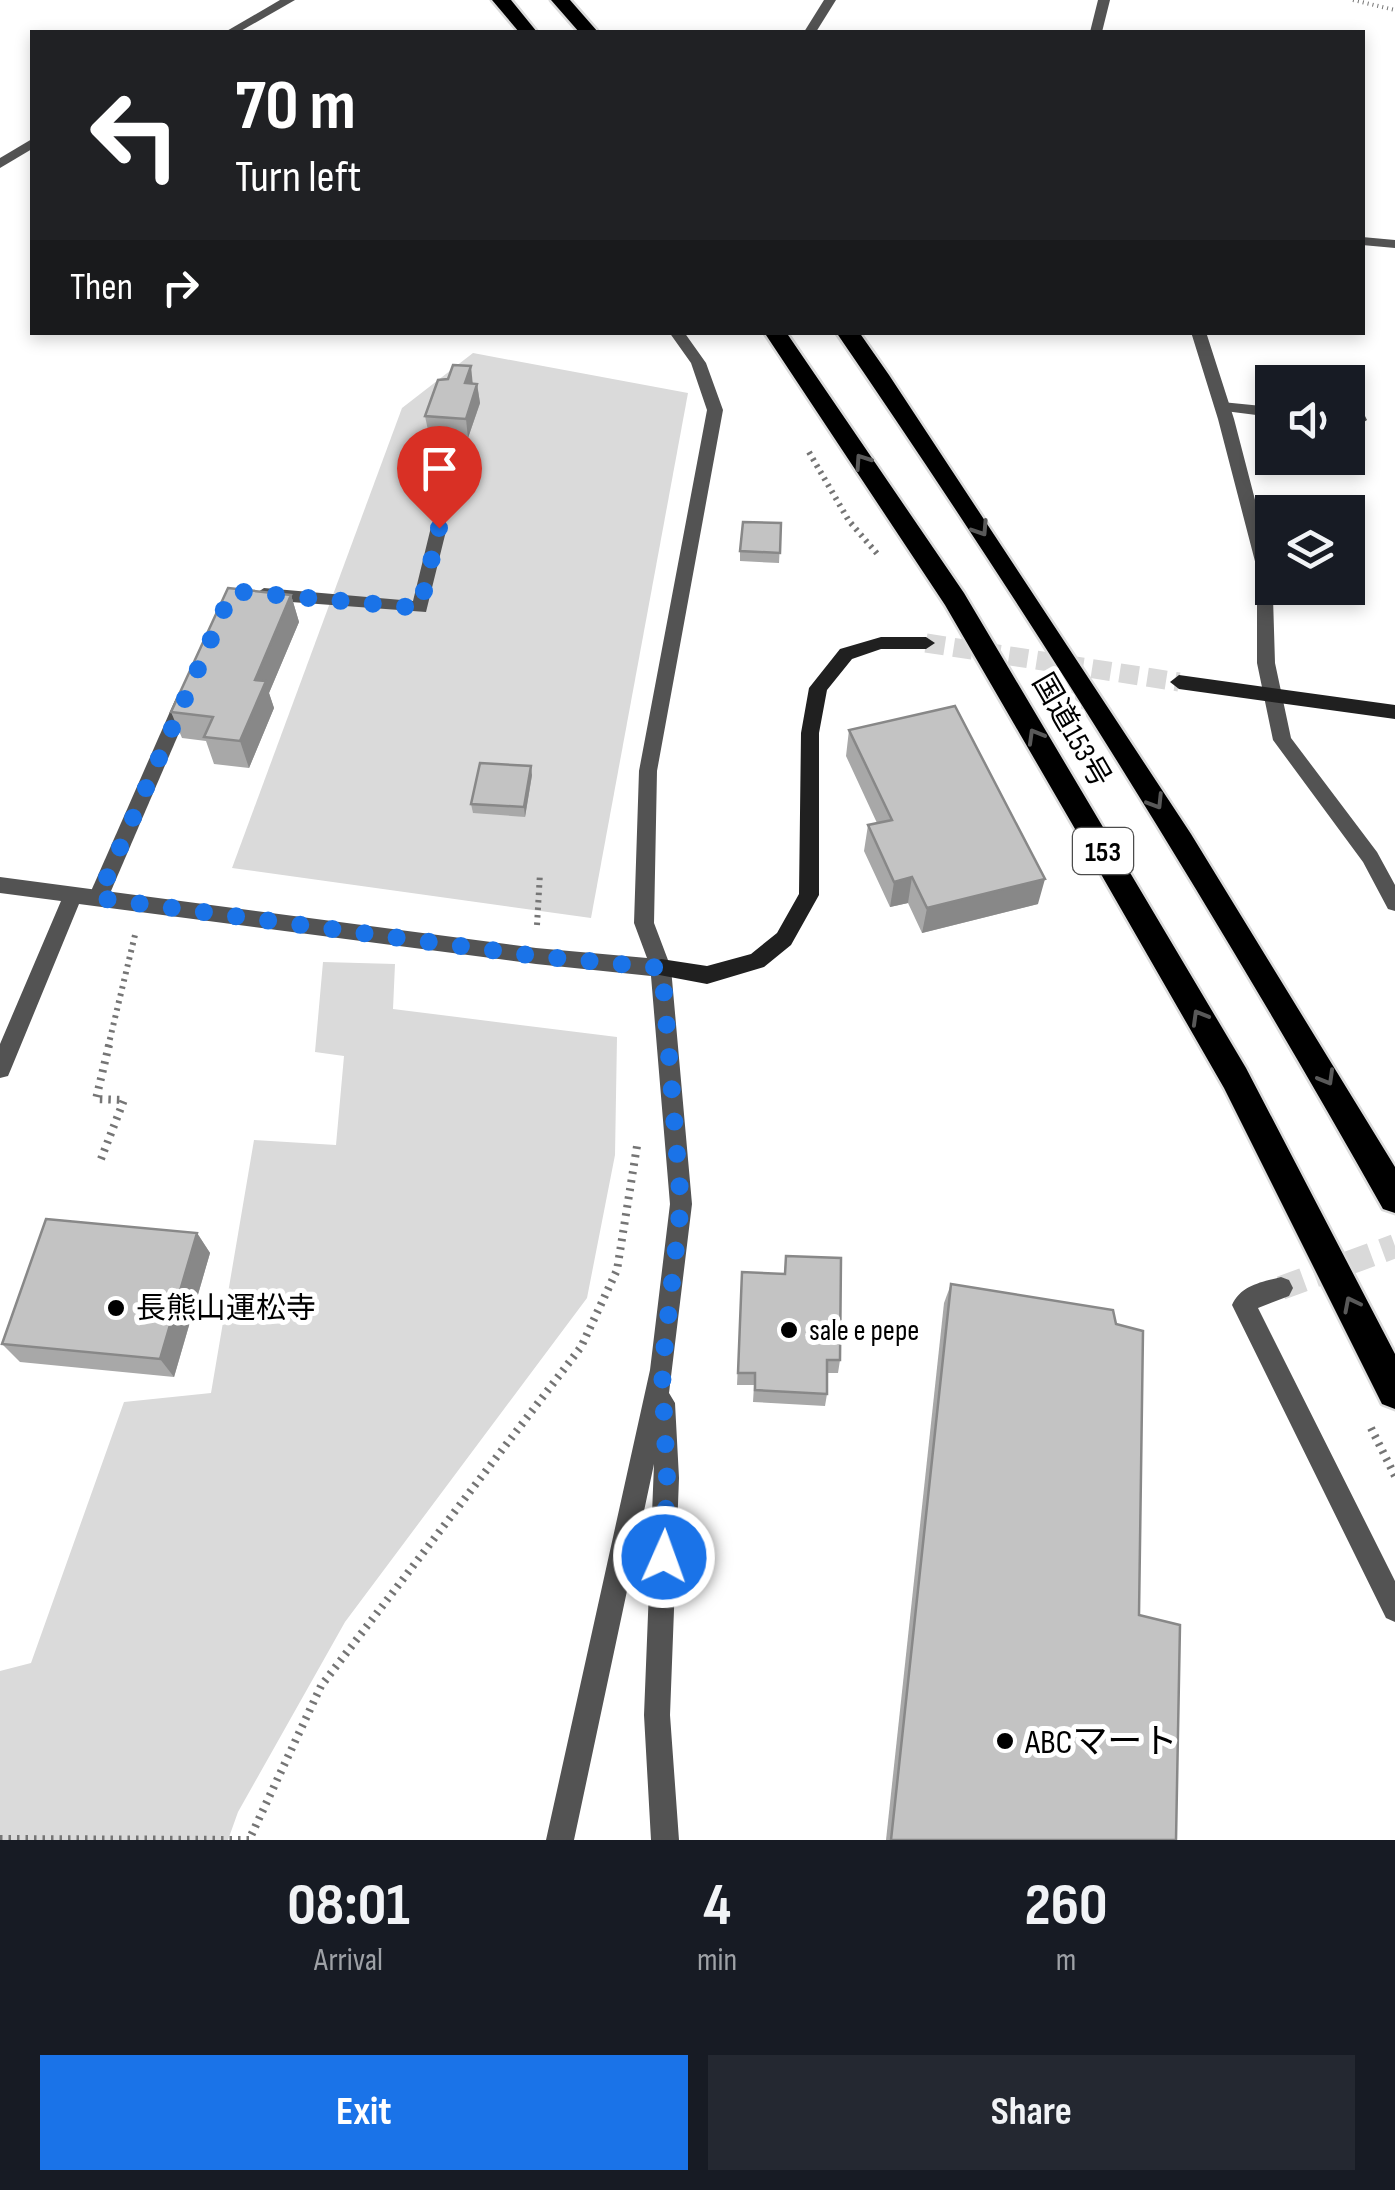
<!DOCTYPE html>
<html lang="en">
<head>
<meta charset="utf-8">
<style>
  body { margin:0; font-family:"Sofia Sans Condensed","Noto Sans JP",sans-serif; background:#242831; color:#f1f3f6; height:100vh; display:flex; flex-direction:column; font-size:38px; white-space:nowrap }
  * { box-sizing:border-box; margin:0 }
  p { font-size:32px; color:#9ea1a6 }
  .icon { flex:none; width:55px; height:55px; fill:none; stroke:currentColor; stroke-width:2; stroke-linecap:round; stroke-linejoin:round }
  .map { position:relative; height:1840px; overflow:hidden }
  .side { display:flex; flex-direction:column; background:#171b24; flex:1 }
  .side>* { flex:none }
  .top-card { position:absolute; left:30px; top:30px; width:1335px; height:305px; border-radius:0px; box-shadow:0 5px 15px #0003; background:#202124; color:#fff; overflow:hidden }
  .buttons { position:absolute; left:1255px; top:365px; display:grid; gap:20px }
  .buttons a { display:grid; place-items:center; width:110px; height:110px; border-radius:0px; background:#171b24; box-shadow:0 5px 15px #0003; font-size:50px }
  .pin { position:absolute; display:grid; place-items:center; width:85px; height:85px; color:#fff; margin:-102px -42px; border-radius:50% 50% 50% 0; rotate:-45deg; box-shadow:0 0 10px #0007 }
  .pin .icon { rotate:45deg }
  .me { position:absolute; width:110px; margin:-55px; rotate:2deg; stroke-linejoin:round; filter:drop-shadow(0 0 8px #0008) }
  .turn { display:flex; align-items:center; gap:35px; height:210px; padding:0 40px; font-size:45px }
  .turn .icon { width:130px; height:130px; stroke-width:2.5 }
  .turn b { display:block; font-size:70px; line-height:85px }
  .then { display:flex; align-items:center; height:95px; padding:0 40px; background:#0003; gap:20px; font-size:38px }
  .eta { display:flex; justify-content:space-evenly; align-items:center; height:170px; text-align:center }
  .eta b { font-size:60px; font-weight:700; line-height:70px }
  .primary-button { display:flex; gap:20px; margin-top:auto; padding:20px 40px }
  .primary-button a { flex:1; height:115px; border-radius:0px; background:#1a73e8; color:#fff; font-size:40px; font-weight:700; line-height:115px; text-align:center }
  .primary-button a+a { background:#242831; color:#f1f3f6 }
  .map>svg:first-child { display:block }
</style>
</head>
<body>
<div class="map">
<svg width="1395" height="1840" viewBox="0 0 1395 1840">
  <rect width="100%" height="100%" fill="#fff"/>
  <g fill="#dadada">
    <polygon points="473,353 688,393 591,918 232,868 402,408"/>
    <polygon points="323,962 395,964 393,1009 617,1037 615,1155 587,1298 345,1622 238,1812 228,1840 0,1840 0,1671 31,1663 124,1402 211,1393 254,1140 336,1145 344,1056 315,1052"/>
  </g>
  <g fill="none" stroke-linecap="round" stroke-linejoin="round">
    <polyline stroke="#d9d9d9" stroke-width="24" stroke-dasharray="24 12" stroke-linecap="butt" points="1281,1288 1395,1246"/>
    <polyline stroke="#d9d9d9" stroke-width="19" stroke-dasharray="19 9" stroke-linecap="butt" points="926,643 1179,682"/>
    <defs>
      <g id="highway">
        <polygon points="492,0 511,0 537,32 519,32"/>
        <polygon points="551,0 570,0 598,32 579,32"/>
        <polygon points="764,332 786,332 964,593 1246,1068 1395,1354 1395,1409 1382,1404 1224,1088 1071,822 945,605"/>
        <path d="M836 332H859L889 375 1191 834 1395 1167V1213L1383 1209C1214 909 1031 616 836 332Z"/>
      </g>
    </defs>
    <use href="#highway" stroke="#dbdbdb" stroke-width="5"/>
    <polyline stroke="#757575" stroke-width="4" stroke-dasharray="1 4" stroke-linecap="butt" points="1353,0 1395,10"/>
    <g stroke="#757575" stroke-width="6" stroke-dasharray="2.5 5" stroke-linecap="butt">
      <polyline points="809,452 849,521 880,557"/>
      <polyline points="537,925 540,873"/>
      <polyline points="108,1047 135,935"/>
    </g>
    <g stroke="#757575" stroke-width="8" stroke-dasharray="2.5 6" stroke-linecap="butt">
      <polyline points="101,1159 124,1100 96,1099 109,1045"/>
      <polyline points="1371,1428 1395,1476"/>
      <polyline points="0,1839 249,1840 321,1686 581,1347 617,1270 637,1146"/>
    </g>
    <g fill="#535353" fill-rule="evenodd">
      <polygon points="1222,402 1272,407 1272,417 1217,410 1217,404"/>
      <polygon points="1348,414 1365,416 1367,420 1359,425 1348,424"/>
      <polygon points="439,521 447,527 426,612 264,600 255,594 264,588 413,601 431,527"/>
      <polygon points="185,691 194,698 108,898 105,904 91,904 88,898 176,698"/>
    </g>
    <g fill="#535353" fill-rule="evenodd">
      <polygon points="280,0 295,0 239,32 225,32"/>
      <polygon points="824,0 836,0 816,32 804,32"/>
      <polygon points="1098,0 1110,0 1102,32 1090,32"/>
      <polygon points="32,139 32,149 0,168 0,158"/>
      <polygon points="1362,237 1395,240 1395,248 1362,245"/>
      <polygon points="669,332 684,332 706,363 723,410 657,771 654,923 671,968 692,1204 669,1393 675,1403 679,1478 670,1715 679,1840 651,1840 644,1715 654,1464 574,1840 546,1840 650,1370 670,1204 651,976 536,964 79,904 11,1069 8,1076 0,1078 0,1044 61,901 0,893 0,877 536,948 647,958 634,923 639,771 707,410 691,363"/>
      <polygon points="1191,332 1206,332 1234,419 1272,565 1275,663 1291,738 1377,852 1395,885 1395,911 1388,909 1363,862 1273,740 1257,663 1257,569 1218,419"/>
      <path d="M1281 1277 1289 1280 1293 1288 1289 1296 1258 1308 1395 1581V1622L1386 1618 1232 1305C1241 1285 1262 1282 1281 1277Z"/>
    </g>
    <g fill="#202020" fill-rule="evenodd">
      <polygon points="881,637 926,637 935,643 926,649 881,649 852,659 827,690 819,733 819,895 791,945 764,967 707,984 654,974 651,968 654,962 661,959 707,966 751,954 777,933 799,894 801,733 809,688 840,649"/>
      <polygon points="1179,675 1395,705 1395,719 1179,689 1170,682"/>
    </g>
    <use href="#highway" fill="#000" fill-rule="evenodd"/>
  </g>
  <g fill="#a8a8a8">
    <polygon points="473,383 477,384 480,403 468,438 429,435 425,416"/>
    <polygon points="781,523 779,563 740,561 740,551"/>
    <polygon points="291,595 299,622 269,693 274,708 249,768 214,764 206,741 182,738 171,712"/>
    <polygon points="849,730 1038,904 922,933 908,903 890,907 864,851 868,825 877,823 846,756"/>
    <polygon points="532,775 525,817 473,813 471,804"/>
    <polygon points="197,1233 210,1253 174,1377 20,1362 2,1344"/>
    <polygon points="786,1256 840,1360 838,1373 827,1373 827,1394 825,1406 753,1402 754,1385 737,1385 742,1272 784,1274"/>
    <polygon points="951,1284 1176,1840 886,1840 944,1303"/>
  </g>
  <g fill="#888">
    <polygon points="471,366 473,386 465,383"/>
    <polygon points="477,384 480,403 468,438 466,419"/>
    <polygon points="291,595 299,622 269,693 274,708 249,768 240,741 255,680"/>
    <polygon points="531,766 532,775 525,817 524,807"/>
    <polygon points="912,877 908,903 890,907 894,882"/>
    <polygon points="1045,879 1038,904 922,933 927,908"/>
    <polygon points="197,1233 210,1253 174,1377 160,1359"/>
  </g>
  <g fill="#c3c3c3" stroke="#888" stroke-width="2.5">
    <polygon points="453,365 471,366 465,383 477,384 466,419 425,416 438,380 448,379"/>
    <polygon points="743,522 781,523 780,553 740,551"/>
    <polygon points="228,588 291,595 255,680 266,681 240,741 204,737 213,717 171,712"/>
    <polygon points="955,706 1045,879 927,908 912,877 894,882 868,825 892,820 849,730"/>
    <polygon points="480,763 531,766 524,807 471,804"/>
    <polygon points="46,1219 197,1233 160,1359 2,1344"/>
    <polygon points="786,1256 841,1258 840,1360 827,1360 827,1394 755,1390 755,1373 738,1373 742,1272 785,1274"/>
    <polygon points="951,1284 1113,1310 1116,1324 1143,1331 1139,1615 1180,1625 1176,1840 891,1840"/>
  </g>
  <defs><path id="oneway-chevron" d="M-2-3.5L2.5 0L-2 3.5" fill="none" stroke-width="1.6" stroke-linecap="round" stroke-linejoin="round" transform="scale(2.5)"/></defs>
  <g stroke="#595959">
    <use href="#oneway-chevron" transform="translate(862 461) rotate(-124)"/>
    <use href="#oneway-chevron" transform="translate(981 529) rotate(57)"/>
    <use href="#oneway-chevron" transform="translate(1035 736) rotate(-120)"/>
    <use href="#oneway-chevron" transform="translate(1156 802) rotate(58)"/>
    <use href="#oneway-chevron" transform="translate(1199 1017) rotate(-120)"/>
    <use href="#oneway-chevron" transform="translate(1327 1078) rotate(60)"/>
    <use href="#oneway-chevron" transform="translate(1351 1304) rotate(-117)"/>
  </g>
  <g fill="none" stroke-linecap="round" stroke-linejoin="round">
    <polyline stroke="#1a73e8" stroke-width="18" stroke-dasharray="0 32.4" points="439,528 420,608 232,591 98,898 536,956 662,968 681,1204 662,1370 667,1478 664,1557"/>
  </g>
  <g fill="#000" stroke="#fff" stroke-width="4">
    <circle cx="116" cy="1308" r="10"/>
    <circle cx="789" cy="1330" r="10"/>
    <circle cx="1005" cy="1741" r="10"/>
  </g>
  <g text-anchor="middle" stroke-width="10" stroke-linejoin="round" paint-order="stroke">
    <rect fill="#fff" stroke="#4c4c4c" stroke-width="2.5" x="1073" y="828" width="60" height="46" rx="8"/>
    <g font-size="28" font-weight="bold" fill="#000">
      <text x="1103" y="861">153</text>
    </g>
    <g font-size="30" fill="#000" stroke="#fff">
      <text transform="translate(1072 730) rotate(60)" y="10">国道153号</text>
    </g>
    <g font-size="30" fill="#000" stroke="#fff" text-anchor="start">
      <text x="136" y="1318">長熊山運松寺</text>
      <text x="809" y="1340">sale e pepe</text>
    </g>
    <g font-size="35" fill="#000" stroke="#fff" text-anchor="start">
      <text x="1025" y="1753">ABCマート</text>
    </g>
  </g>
</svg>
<div class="buttons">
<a><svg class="icon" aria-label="sound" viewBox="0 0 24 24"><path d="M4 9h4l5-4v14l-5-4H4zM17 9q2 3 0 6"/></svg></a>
<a><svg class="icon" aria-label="layers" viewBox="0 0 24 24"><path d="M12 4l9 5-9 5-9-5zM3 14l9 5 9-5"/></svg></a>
</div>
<div class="pin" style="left:439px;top:528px;background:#d93025"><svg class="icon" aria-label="arrive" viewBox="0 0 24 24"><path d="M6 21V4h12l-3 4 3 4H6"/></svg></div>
<svg class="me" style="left:664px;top:1557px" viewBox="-20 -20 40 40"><circle r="17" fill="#1a73e8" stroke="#fff" stroke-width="3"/><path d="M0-11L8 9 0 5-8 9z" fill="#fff"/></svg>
<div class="top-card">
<div class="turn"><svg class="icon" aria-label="left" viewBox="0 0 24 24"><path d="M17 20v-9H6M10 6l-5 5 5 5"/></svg><div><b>70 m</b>Turn left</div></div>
<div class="then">Then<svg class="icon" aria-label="right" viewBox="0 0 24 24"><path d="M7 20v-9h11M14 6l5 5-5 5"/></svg></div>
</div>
</div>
<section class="side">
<div class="eta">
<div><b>08:01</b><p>Arrival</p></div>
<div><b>4</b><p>min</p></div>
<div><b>260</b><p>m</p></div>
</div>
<div class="primary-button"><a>Exit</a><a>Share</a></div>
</section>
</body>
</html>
